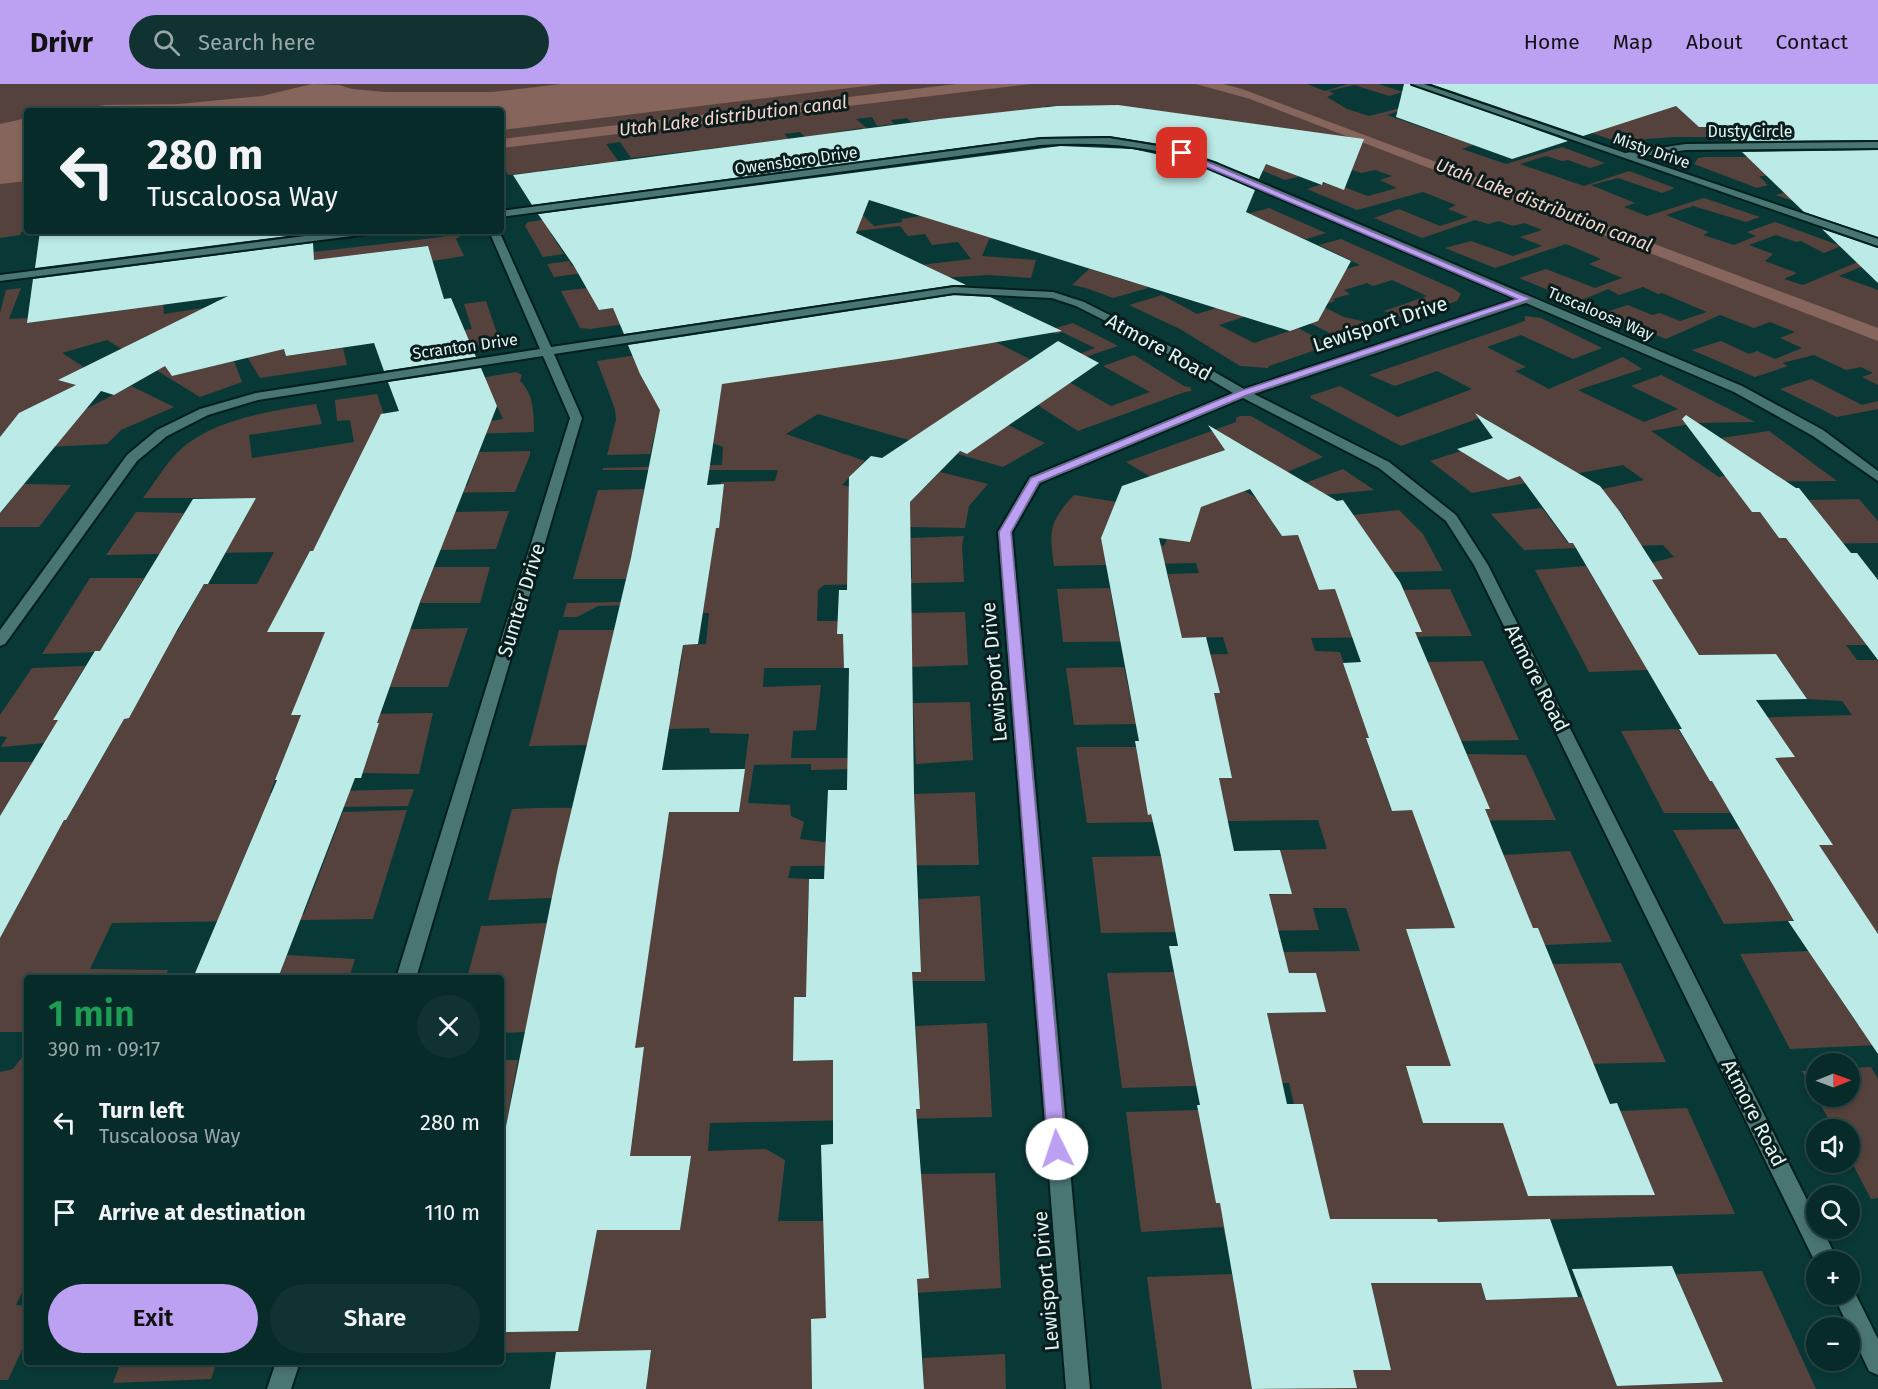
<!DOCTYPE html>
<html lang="en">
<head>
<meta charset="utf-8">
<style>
  body { margin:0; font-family:"Fira Sans",sans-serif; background:#103331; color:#f1f3f6; height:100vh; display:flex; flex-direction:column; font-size:22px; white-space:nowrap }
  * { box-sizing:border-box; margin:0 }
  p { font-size:20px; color:#98a7a8 }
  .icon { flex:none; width:33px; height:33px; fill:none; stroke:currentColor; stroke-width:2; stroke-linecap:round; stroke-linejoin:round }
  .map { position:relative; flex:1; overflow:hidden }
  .panel { position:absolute; left:24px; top:891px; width:480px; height:390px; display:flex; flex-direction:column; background:#072b29; border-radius:6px; box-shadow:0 3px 9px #0003,0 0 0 2px #284746 }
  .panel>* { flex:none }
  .guide { position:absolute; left:24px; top:24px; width:480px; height:126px; border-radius:6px; box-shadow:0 3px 9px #0003,0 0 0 2px #284746; background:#072b29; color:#f1f3f6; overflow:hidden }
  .needle { width:39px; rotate:89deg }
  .fabs { position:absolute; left:1806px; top:969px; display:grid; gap:12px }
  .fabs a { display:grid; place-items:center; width:54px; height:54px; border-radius:50%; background:#072b29; box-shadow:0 3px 9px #0003,0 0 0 2px #284746; font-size:30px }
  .pin { position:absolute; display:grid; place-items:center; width:51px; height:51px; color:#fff; margin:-26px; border-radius:12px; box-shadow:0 3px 9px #0006 }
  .me { position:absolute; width:66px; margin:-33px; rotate:356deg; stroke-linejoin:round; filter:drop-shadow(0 0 4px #0008) }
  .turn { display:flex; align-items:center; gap:21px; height:126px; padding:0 24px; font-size:27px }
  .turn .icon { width:78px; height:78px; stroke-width:2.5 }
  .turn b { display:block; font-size:42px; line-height:51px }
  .round { display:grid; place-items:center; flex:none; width:63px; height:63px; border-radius:32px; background:#103331 }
  .overview { display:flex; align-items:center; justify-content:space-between; height:102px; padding:0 24px }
  h1 { font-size:36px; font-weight:600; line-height:45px; color:#1e9e55 }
  .cta { display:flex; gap:12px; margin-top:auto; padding:12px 24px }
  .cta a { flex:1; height:69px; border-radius:36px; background:#bca0f2; color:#111; font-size:24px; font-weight:600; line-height:69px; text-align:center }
  .cta a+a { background:#103331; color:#f1f3f6 }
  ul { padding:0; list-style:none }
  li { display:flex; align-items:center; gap:18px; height:90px; padding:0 24px }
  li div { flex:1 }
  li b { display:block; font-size:22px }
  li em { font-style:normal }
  header { display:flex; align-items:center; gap:36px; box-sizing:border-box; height:84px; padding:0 30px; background:#bca0f2; color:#111 }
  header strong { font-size:28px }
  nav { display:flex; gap:33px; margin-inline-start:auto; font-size:21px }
  .search { width:420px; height:54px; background:#103331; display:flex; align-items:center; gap:15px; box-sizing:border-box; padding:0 21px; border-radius:33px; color:#98a7a8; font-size:22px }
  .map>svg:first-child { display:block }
</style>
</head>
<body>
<header>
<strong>Drivr</strong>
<div class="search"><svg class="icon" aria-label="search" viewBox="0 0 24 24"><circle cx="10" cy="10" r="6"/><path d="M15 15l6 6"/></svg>Search here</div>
<nav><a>Home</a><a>Map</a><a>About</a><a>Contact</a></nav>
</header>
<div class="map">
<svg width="1878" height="1305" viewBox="0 0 1878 1305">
  <rect width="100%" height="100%" fill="#093937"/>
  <g fill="#56423c">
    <polygon points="0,0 1307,0 1325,7 1348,0 1378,0 1403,8 1389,12 1354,1 1329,7 1334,10 1327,13 1347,25 1369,32 1428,17 1387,31 1446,52 1492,40 1480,48 1456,55 1473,61 1462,65 1506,80 1562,63 1605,79 1590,84 1568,76 1562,77 1546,72 1520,80 1584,102 1629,87 1675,104 1662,109 1618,94 1591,101 1635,119 1624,123 1647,132 1704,114 1760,133 1746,138 1693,122 1666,131 1709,148 1703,151 1734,161 1756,152 1747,148 1775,138 1841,162 1824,169 1801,157 1796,158 1776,151 1749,161 1773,170 1765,177 1797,189 1784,195 1803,201 1872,172 1863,182 1839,192 1878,206 1878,301 1862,293 1873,289 1861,283 1846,286 1814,271 1782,279 1788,282 1755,293 1692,266 1721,257 1749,270 1757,267 1775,275 1802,264 1780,254 1795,248 1770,238 1754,244 1720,231 1666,255 1603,229 1628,221 1652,231 1660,229 1680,237 1707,228 1662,209 1658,210 1643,203 1619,211 1608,205 1577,218 1519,194 1546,185 1595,204 1622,194 1589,180 1601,175 1566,160 1495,184 1445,164 1471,157 1513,172 1542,162 1520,153 1542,146 1524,139 1513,142 1499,137 1488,140 1475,136 1422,154 1374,134 1399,125 1440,142 1468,133 1448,125 1456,121 1423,108 1357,126 1307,105 1326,99 1338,104 1344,103 1368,112 1397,104 1380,96 1392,92 1375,86 1361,89 1341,82 1285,96 1244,79 1194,32 1120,22 1110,34 1105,21 1045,22 1048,35 1028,38 1016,27 958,33 950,45 938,35 911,38 907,34 891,36 894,40 877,42 872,33 856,35 894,67 873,55 861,44 805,53 800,48 784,50 811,77 780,56 706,65 709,76 699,66 631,74 620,58 606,60 635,100 610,91 599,79 539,87 541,108 533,88 508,91 506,87 501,88 501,27 27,27 28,147 21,148 20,151 0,154"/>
    <polygon points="1517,0 1819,0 1724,43 1762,53 1674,53 1647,55 1632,60 1625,60 1552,36 1520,32 1501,26 1500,23"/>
    <polygon points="1706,73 1870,73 1808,122 1776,111 1786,108 1768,92 1759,92 1768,101 1757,104 1694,80 1698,74"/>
    <polygon points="845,114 874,142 903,138 901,135 927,131 1247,130 1269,124 1326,149 1306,155 1298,152 1246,167 1325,191 1360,181 1319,161 1341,155 1454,205 1461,210 1457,217 1404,235 1384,227 1427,212 1392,196 1373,202 1367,199 1344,206 1350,210 1333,215 1335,217 1322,222 1344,233 1371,239 1379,244 1343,256 1277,222 1219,241 1254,259 1298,244 1330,261 1269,282 1268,284 1240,282 1180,245 1129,221 1162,211 1197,230 1246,215 1144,201 1148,204 1113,214 1086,204 1072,201 1089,185 1135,199 1027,158 989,155 982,172 1036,176 1031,194 988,191 940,194 912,182 971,175 958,158 932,161 925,150 908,152 900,142 848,148 695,230 590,245 580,244 561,207 587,204 599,226 645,219 627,183 554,193 547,180 569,177 572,182 614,175 596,143 551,150 564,170 543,173 525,142 528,138 585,130"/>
    <polygon points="453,149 463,150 456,155 464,172 432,177 427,162 378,168 419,252 472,245 464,220 486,217 500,258 385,275 376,259 283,255 286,272 343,264 347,281 260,294 234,251 172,292 234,277 242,298 200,313 107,256 62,269 84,283 76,301 44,317 80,328 131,302 174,323 121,346 107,360 47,363 68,334 14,335 0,353 0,229 6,206 21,204 9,235 28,234 28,239 116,227 163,218 164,230 216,222 216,217 240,214 292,186 288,171 442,153"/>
    <path d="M980 220 1014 222 968 244 1045 283 1095 264 1062 248 1056 250 1049 246 1073 239 1118 262 1067 279 1055 290 1111 322 1150 308 1103 282 1134 271 1184 302 1190 303 1192 307 1185 308 1078 347 1014 306 915 353 967 370 1008 341 1045 359 1003 383 818 330 786 350 865 377 842 401 911 417 940 388 988 400 969 422 965 444 910 443 848 495 912 494 911 454 964 452 962 461 964 498 824 501 818 506 817 537H838L844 550V584H764L763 603 821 601 816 646 793 647 791 674H903V684L811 686V680L754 681 748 719 790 721 791 732 804 738 800 755 916 770 914 710 975 708 979 781 791 782 788 794 809 795 807 853 830 890 921 888 919 815 980 812 985 897H893L894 910 794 913 793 977 833 976 834 1028 919 1025 916 942 987 939 992 1033 710 1039 708 1067 766 1065 785 1076 778 1137H823L825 1200 929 1194 920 1090 995 1089 1001 1204 877 1211 811 1245 812 1305H646L651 1266 501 1269V1248L578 1247 597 1146H680L691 1072 501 1074V976H518L501 1067 597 1010 638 1008 644 964 610 965 612 944 501 949V894H467L481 842 547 839 552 814 488 816 512 725C587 721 663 728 739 728L749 650 710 649 709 644 669 645 676 602H602L587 661 529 662 559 546H614L607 589 680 587 683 561 706 560 709 529 667 530 669 520 598 522 577 533H563L567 519 669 517 706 508 708 496 637 452 626 495H573L598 406 644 405 637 445 719 444 724 400H720L722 398 775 397 778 386H603V384L722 381 723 363 713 359 717 331 659 332 650 370 607 371 616 336 615 325 597 277Z"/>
    <polygon points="1525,232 1541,234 1602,264 1573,275 1521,251 1487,263 1526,283 1515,287 1549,305 1623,273 1642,285 1578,306 1644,338 1678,325 1631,302 1661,291 1755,338 1696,339 1651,347 1719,393 1764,384 1721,354 1769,347 1837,397 1733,398 1752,428 1760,428 1779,454 1838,453 1809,416 1859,415 1878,437 1878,459 1790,460 1868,561 1846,561 1857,576 1878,576 1878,850 1865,833 1724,840 1673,746 1740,745 1731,729 1664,729 1621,647 1678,645 1710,697 1737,696 1758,674 1794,673 1739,634 1852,631 1842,617 1807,615 1776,570 1699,571 1681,543 1624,543 1648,586 1589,588 1535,486 1586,482 1612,526 1664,525 1646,496 1663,495 1639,482 1674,473 1663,461 1524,466 1491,430 1542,424 1568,459 1625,456 1610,436 1626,435 1614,421 1600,421 1589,408 1644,396 1623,381 1472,409 1430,377 1461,367 1508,396 1509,349 1483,333 1401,362 1311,314 1310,312 1340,302 1398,333 1472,305 1437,287 1395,302 1369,291 1525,237"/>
    <path d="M516 288 522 291 520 297C534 310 534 331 534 348L469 350 468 341 503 335 492 311 423 322 420 304Z"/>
    <polygon points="1811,295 1862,321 1878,317 1878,325 1837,333 1780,305"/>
    <path d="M377 310 408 403 467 402 479 368 530 367V371L515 408 342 410 393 435 268 548 468 544 448 603H390L408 552 298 614 292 631 433 629 419 690 363 689 379 639 297 641 270 709 414 705 408 722 268 724 261 733 220 831 304 830 343 728 407 726 373 835 112 839 90 885 168 886 164 894H27V948H0V854L40 780 0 738 66 736 111 658 45 659 1 663 7 653 0 652V631L32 584 85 582 53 636 129 634 166 566 42 570 90 494H144L111 548H177L204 500H257L274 468 106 471 136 428 184 429 164 464 229 462 256 414H143C154 400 164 382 177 369 211 335 271 327 316 320L322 340 249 351 252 374 354 358 350 336 337 337 335 316Z"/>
    <path d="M1240 332H1251L1323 373 1287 388 1241 360 1183 381 1245 407 1259 416 1343 385 1374 406 1313 412 1273 439 1282 452 1301 451 1353 431 1399 426 1423 450 1443 487 1314 490 1319 506 1336 505 1421 548 1403 506 1450 505 1472 552 1311 554 1315 567 1340 568 1353 607 1427 578 1483 577 1519 656 1461 657 1459 653 1366 654 1391 726 1489 725 1467 670 1526 671 1556 736 1436 737 1420 747 1452 837 1530 836 1503 771 1570 767 1612 858 1545 861 1538 844 1406 845 1429 917 1474 916 1496 982H1407L1423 1039H1505L1528 1112 1655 1111 1620 1027 1687 1024 1735 1130 1461 1138 1486 1216 1583 1213 1617 1302 1722 1298 1676 1190 1762 1187 1816 1305H1162L1147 1193 1232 1190 1252 1305 1353 1286 1391 1285 1368 1186 1334 1155 1226 1156 1223 1143 1141 1148 1126 1028 1198 1026 1216 1119 1326 1117 1303 1020H1294L1289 999 1122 1004 1107 889 1174 888 1190 972 1276 970 1267 929 1326 928 1316 889H1289L1283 868 1360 867 1346 824H1313L1319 846 1101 849 1092 773 1161 772 1174 840 1254 839 1247 811 1292 810 1280 766 1327 765 1318 736 1087 739 1076 663H1136L1149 730 1226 728 1219 694 1232 693 1224 656 1200 639 1074 641 1066 584 1124 583 1135 636 1185 571 1228 570 1223 553 1192 554 1176 557 1063 558 1057 505 1110 504 1118 550H1180L1168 490 1199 489 1196 479 1054 482C1049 446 1049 438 1074 411L1117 418 1102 453 1164 462 1167 455 1190 458 1202 419 1182 412 1126 378 1236 338V334Z"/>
    <polygon points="24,400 71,401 39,443 0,443 0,430"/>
    <polygon points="509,427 496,465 440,466 455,428"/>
    <polygon points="434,483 490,483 480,519 420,519"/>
    <polygon points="965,528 968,581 912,583 910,529"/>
    <polygon points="970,618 973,676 916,680 913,619"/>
    <polygon points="0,678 33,678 0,732"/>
    <polygon points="1809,867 1858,941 1878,940 1878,961 1790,965 1740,870"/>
    <polygon points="287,871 355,875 349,894 278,894"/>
    <polygon points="1621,879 1666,978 1498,982 1590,972 1553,880"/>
    <polygon points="27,967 27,1198 16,1221 27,1222 27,1255 8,1296 0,1296 0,988 13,985"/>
    <polygon points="1871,983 1878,995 1878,1114 1871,1115 1850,1075 1850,1046 1834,1045 1802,987 1816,986 1816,1012 1850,1012 1850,984"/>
    <polygon points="1005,1270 1006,1305 924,1305 923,1274"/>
    <polygon points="121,1278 217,1278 211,1295 113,1299"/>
  </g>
  <g fill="#85655c">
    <polygon points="312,0 339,1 352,5 385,8 492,8 561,0 882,0 501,46 501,27 62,27 105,21 179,20 262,12"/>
    <polygon points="956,0 1030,0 501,64 501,55"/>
    <polygon points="1196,0 1223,0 1242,5 1878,244 1878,257 1250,15"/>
    <polygon points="27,34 27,97 0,100 0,40"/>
  </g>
  <g fill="#bcebe7">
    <polygon points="1404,0 1410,0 1568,57 1512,75 1396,33"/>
    <polygon points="1431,0 1878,0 1878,56 1732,57 1717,43 1699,43 1676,22 1583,52"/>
    <polygon points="1118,21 1364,55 1344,106 1323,98 1322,101 1266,80 1259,95 1171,62 1109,52 1041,53 532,121 513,91 939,35 1057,22"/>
    <polygon points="1060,62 1133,65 1187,77 1255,106 1246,128 1351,177 1318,237 1290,247 869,116 856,149 966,201 954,201 624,250 613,224 599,226 574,182 538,130"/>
    <polygon points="1878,66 1878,153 1804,128 1742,68"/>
    <polygon points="1822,145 1878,164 1878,199"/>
    <polygon points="40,147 312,147 312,149 35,184"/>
    <polygon points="313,159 314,176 428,162 444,215 451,214 476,273 384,287 374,259 286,272 284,265 172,292 165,282 114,311 101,307 0,429 0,353 19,329 76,301 58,296 228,212 27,239 33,195"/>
    <polygon points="954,211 990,213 1062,247 898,275 722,300 707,401 724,400 719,444 716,444 698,560 683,561 662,686 745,685 739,728 669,728 635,964 644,963 630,1072 691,1072 680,1146 597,1146 578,1247 501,1248 501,1067 558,783 631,474 660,326 640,290 628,261"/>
    <polygon points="1058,257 1099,279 967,370 960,367 910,418 914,710 921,888 912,888 920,1025 916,1025 929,1194 917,1195 924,1305 812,1305 811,1235 826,1234 821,1061 833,1060 833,976 793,977 794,913 806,913 809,795 824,795 828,706 847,706 849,584 844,584 843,550 837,550 839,506 847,506 849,393 871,372 882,374"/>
    <polygon points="481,284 497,322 420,518 377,639 379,639 361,694 355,694 278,894 193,894 277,696 275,696 301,631 291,631 325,548 267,548 310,467 313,467 381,330 399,327 388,298"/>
    <polygon points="1475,329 1600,402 1620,428 1663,495 1652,496 1699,571 1776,570 1807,615 1756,616 1795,673 1775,674 1833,761 1819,761 1878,850 1878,970 1788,837 1794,837 1712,697 1710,697 1679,645 1682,645 1573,459 1569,459 1520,392 1508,396 1457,365 1493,354"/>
    <polygon points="1686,331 1796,404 1799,404 1851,469 1857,469 1878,496 1878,576 1786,454 1779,454 1760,428 1752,428 1682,335"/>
    <polygon points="1208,341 1337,417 1343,416 1400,498 1422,548 1415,548 1490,725 1485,725 1533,844 1538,844 1610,1020 1617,1019 1655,1111 1528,1112 1503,1039 1423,1039 1406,982 1451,982 1406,845 1455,844 1412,726 1392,727 1366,654 1369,654 1343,579 1361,578 1335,505 1319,506 1298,451 1282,452 1250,405 1201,423 1190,458 1159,454 1182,554 1206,553 1220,609 1214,609 1232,694 1219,694 1234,767 1280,766 1292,810 1269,810 1289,889 1316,889 1326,928 1267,929 1287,1020 1303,1020 1330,1135 1437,1135 1438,1138 1550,1135 1578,1213 1486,1216 1481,1199 1371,1199 1391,1286 1353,1286 1357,1304 1252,1305 1220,1119 1216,1119 1197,1021 1200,1021 1174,888 1169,862 1178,862 1161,772 1151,730 1148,731 1135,657 1139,657 1101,454 1122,402 1225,366"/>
    <polygon points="256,414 208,500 204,500 176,548 129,634 124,635 66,736 64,736 0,854 0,732 58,636 53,636 95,567 100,567 193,415"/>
    <polygon points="1672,1182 1723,1298 1617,1302 1572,1185"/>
    <polygon points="651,1266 646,1305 550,1305 556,1268"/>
  </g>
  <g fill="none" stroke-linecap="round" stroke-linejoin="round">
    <defs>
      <g id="minor">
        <polygon points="1412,0 1424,0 1625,69 1686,60 1878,58 1878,64 1686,66 1636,73 1878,155 1878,162"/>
        <path d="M1109 54 1170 64 1217 80 1742 302 1823 346 1878 387V397L1813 352 1734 308 1526 219 1254 310 1389 378 1456 431 1488 481 1816 1134V1144H1822L1838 1178H1816V1180L1474 481 1446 437 1379 384 1243 314 1040 399 1012 448 1090 1305H1066L998 448 1030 393 1233 309 1151 260 1076 222 1052 214 954 209 554 270 582 334 416 894H396L570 334 543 272 258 316 208 331 167 352 137 377 5 560 0 562V546L127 371 157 346 200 325 256 309 540 265 489 147H499L551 263 954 203 1053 208 1084 218 1159 256 1244 305 1516 215 1188 75C1139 60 1092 58 1041 61L501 133V127L1041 55Z"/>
        <polygon points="344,147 373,147 368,150 0,197 0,191"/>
        <polygon points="1850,1202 1852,1203 1878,1255 1878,1291 1869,1287 1833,1210 1850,1210"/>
        <polygon points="276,1278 300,1278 291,1305 267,1305"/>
      </g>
    </defs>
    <use href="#minor" stroke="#001f1d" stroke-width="4"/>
    <use href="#minor" fill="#497572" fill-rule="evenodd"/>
  </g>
  <polygon fill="#bca0f2" stroke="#7a689d" stroke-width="1.5" points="1179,68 1184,68 1531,215 1247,311 1039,398 1011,448 1066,1065 1063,1070 1057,1072 1051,1070 1048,1065 999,448 1031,394 1240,307 1517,215 1179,71"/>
  <g text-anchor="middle" stroke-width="6" stroke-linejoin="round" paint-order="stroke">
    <g font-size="16" fill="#dff6f4" stroke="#0a1d1c">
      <text x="1750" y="53">Dusty Circle</text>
      <text transform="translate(1652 66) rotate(19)" y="6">Misty Drive</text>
      <text transform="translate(796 76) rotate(-8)" y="6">Owensboro Drive</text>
      <text transform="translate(1601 229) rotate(23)" y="6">Tuscaloosa Way</text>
      <text transform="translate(465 262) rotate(-8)" y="6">Scranton Drive</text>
    </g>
    <g font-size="18" font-style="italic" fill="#f9d4ca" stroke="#0a1d1c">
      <text transform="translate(733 32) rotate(-7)" y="6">Utah Lake distribution canal</text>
      <text transform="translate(1544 121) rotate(21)" y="6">Utah Lake distribution canal</text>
    </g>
    <g font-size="20" fill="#dff6f4" stroke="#0a1d1c">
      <text transform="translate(1380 240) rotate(-18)" y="7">Lewisport Drive</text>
      <text transform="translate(1159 263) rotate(29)" y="7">Atmore Road</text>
      <text transform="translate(521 516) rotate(-73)" y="7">Sumter Drive</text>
      <text transform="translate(994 588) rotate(-95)" y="7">Lewisport Drive</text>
      <text transform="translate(1537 594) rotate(63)" y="7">Atmore Road</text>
      <text transform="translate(1754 1029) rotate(63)" y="7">Atmore Road</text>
      <text transform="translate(1046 1197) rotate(-95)" y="7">Lewisport Drive</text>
    </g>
  </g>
</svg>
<div class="fabs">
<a><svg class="needle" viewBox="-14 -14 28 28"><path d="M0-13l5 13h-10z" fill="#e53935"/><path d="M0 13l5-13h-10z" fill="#98a7a8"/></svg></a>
<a><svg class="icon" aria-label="sound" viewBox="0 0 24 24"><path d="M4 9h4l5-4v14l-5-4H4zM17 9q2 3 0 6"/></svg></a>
<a><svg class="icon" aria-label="search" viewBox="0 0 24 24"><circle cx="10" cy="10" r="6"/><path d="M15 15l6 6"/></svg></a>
<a>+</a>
<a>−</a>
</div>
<div class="pin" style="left:1182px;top:69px;background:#d93025"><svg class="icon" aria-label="arrive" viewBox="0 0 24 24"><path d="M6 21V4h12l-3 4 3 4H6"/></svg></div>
<svg class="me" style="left:1057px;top:1065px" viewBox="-20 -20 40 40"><circle r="19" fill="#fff"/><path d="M0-13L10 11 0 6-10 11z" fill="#bca0f2"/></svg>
<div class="guide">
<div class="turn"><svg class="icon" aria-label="left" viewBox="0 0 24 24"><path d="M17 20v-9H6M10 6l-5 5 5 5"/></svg><div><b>280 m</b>Tuscaloosa Way</div></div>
</div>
<section class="panel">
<div class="overview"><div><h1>1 min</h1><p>390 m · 09:17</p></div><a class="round"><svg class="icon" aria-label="close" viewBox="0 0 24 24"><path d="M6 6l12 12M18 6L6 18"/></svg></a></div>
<ul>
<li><svg class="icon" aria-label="left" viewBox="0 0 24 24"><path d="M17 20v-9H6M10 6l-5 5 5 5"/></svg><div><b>Turn left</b><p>Tuscaloosa Way</p></div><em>280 m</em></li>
<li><svg class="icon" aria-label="arrive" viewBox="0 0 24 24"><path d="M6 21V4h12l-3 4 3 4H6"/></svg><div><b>Arrive at destination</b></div><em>110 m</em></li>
</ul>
<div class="cta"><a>Exit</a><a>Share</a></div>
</section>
</div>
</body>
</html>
